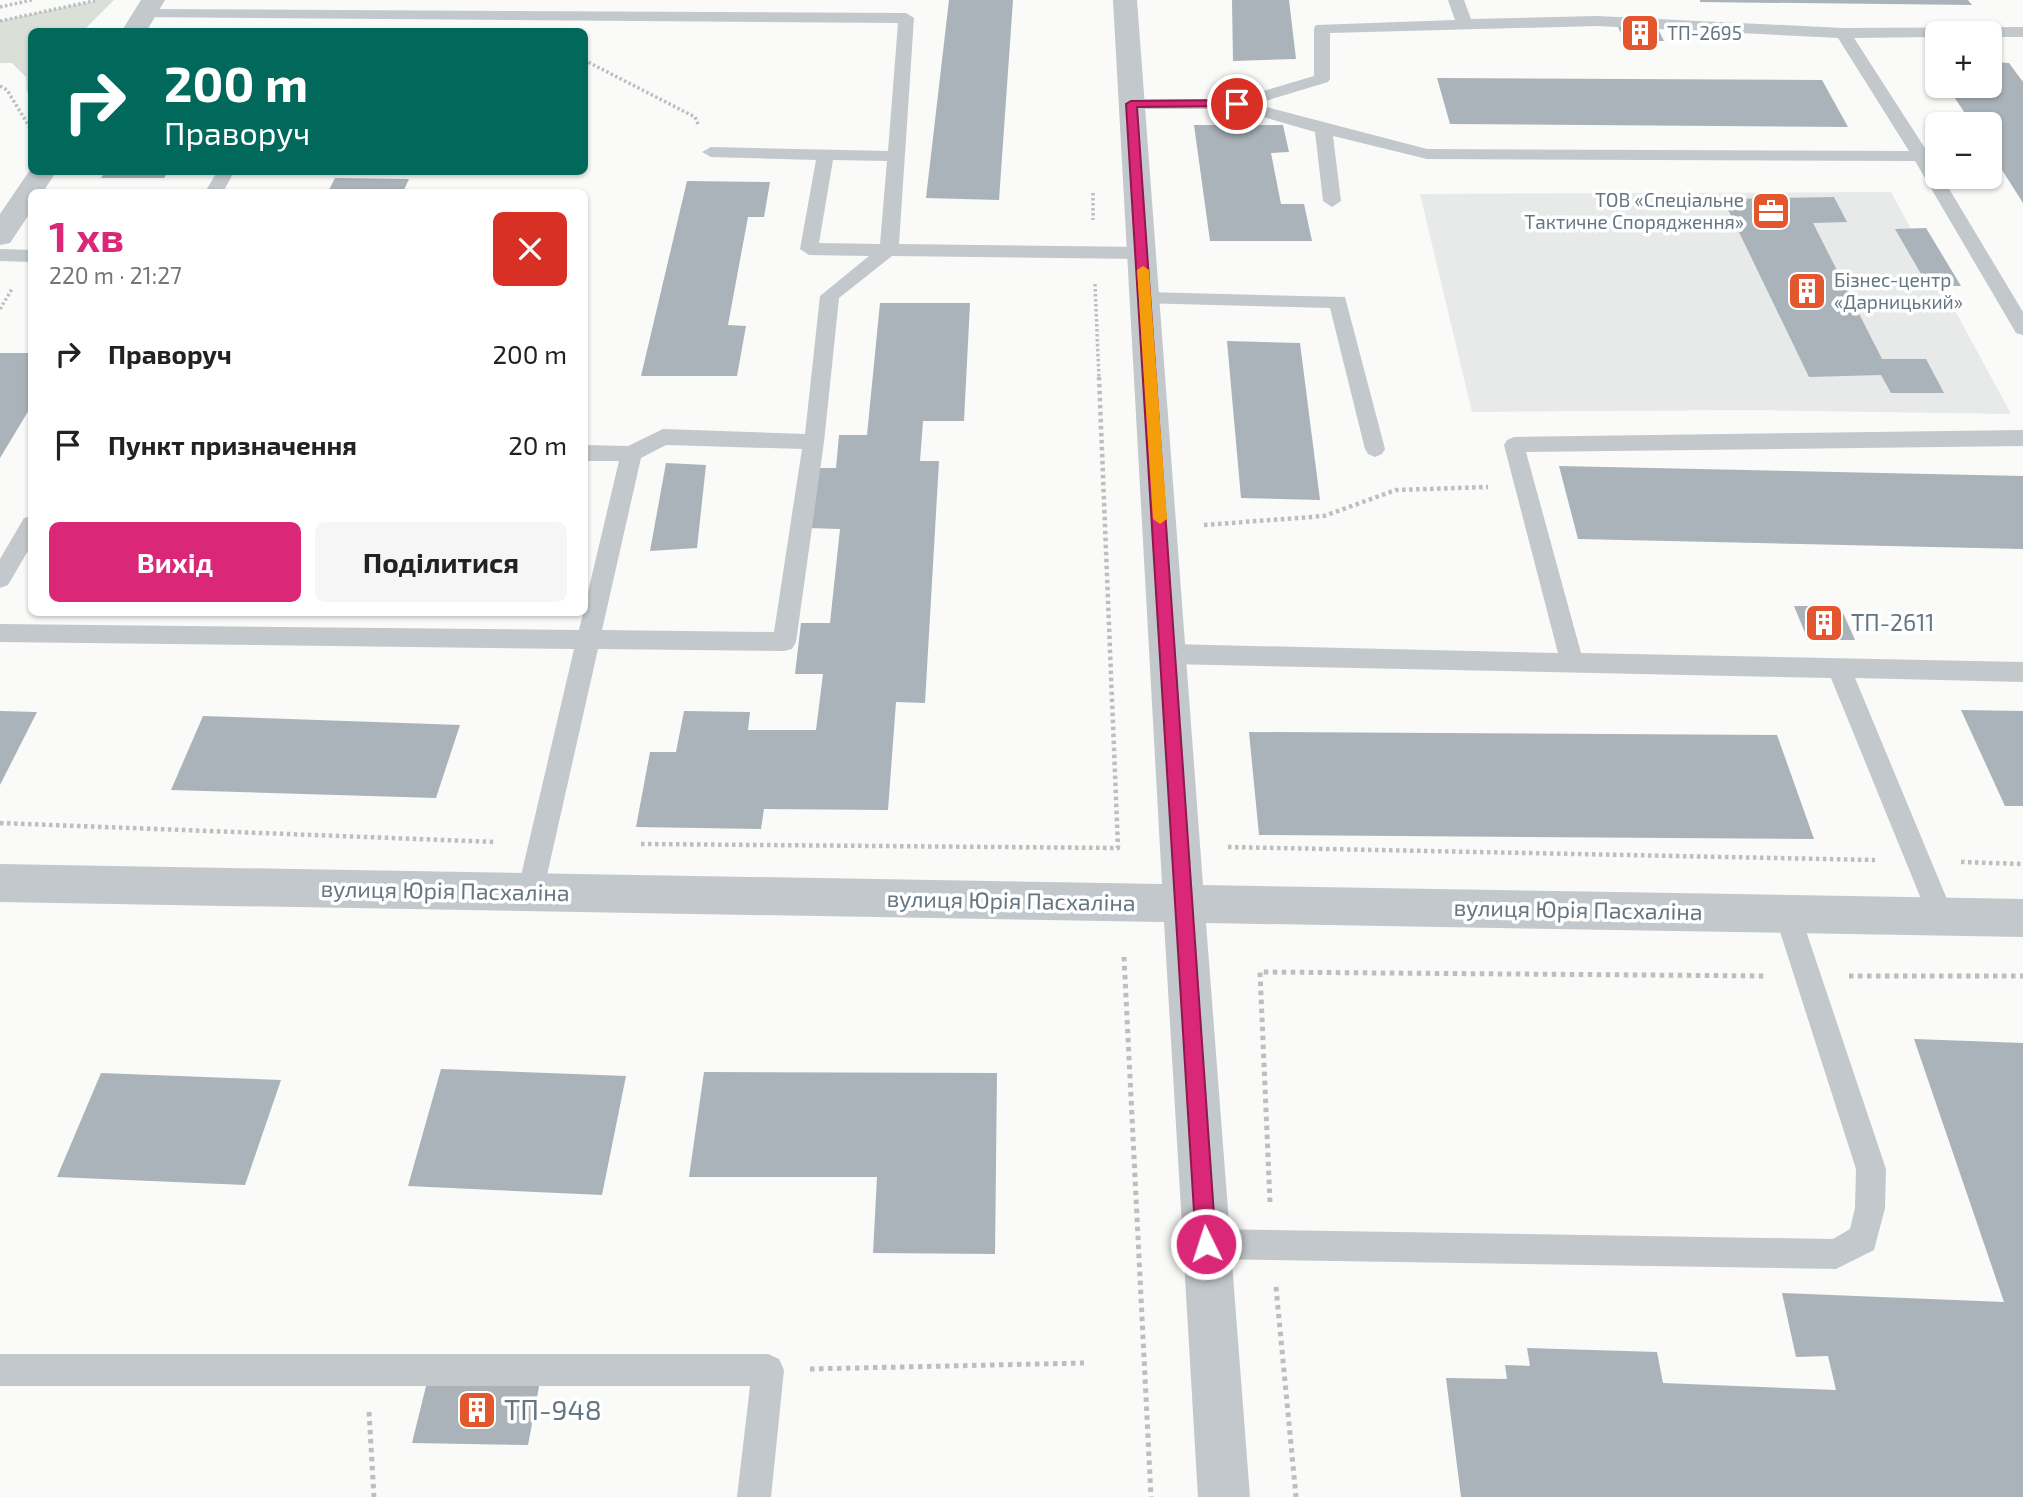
<!DOCTYPE html>
<html lang="uk">
<head>
<meta charset="utf-8">
<style>
  body { margin:0; font-family:"Exo 2",sans-serif; background:#f6f6f6; color:#222; height:100vh; display:flex; flex-direction:column; font-size:26px; white-space:nowrap }
  * { box-sizing:border-box; margin:0 }
  p { font-size:23px; color:#767676 }
  .icon { flex:none; width:38px; height:38px; fill:none; stroke:currentColor; stroke-width:2; stroke-linecap:round; stroke-linejoin:round }
  .map { position:relative; flex:1; overflow:hidden }
  .side { position:absolute; left:28px; top:189px; width:560px; height:427px; display:flex; flex-direction:column; background:#fff; border-radius:10px; box-shadow:0 2px 5px #0004 }
  .side>* { flex:none }
  .hud { position:absolute; left:28px; top:28px; width:560px; height:147px; border-radius:10px; box-shadow:0 2px 5px #0004; background:#00695c; color:#fff; overflow:hidden }
  .buttons { position:absolute; left:1925px; top:21px; display:grid; gap:14px }
  .buttons a { display:grid; place-items:center; width:77px; height:77px; border-radius:10px; background:#fff; box-shadow:0 2px 5px #0004; font-size:35px }
  .pin { position:absolute; display:grid; place-items:center; width:60px; height:60px; color:#fff; margin:-30px; border:4px solid #fff; border-radius:50%; box-shadow:0 2px 7px #0007 }
  .me { position:absolute; width:77px; margin:-38px; rotate:356deg; stroke-linejoin:round; filter:drop-shadow(0 0 5px #0008) }
  .turn { display:flex; align-items:center; gap:24px; height:147px; padding:0 21px; font-size:32px }
  .turn .icon { width:91px; height:91px; stroke-width:2.5 }
  .turn b { display:block; font-size:49px; line-height:60px }
  .round { display:grid; place-items:center; flex:none; width:74px; height:74px; border-radius:10px; background:#f6f6f6 }
  .summary { display:flex; align-items:center; justify-content:space-between; height:119px; padding:0 21px }
  h1 { font-size:42px; font-weight:700; line-height:52px; color:#db2777 }
  .cta { display:flex; gap:14px; margin-top:auto; padding:14px 21px }
  .cta a { flex:1; height:80px; border-radius:10px; background:#db2777; color:#fff; font-size:28px; font-weight:700; line-height:80px; text-align:center }
  .cta a+a { background:#f6f6f6; color:#222 }
  ul { padding:0; list-style:none }
  li { display:flex; align-items:center; gap:21px; height:91px; padding:0 21px }
  li div { flex:1 }
  li b { display:block; font-size:26px }
  li em { font-style:normal }
  .map>svg:first-child { display:block }
</style>
</head>
<body>
<div class="map">
<svg width="2023" height="1497" viewBox="0 0 2023 1497">
  <rect width="100%" height="100%" fill="#fafaf8"/>
  <polygon fill="#e8e9e9" points="1891,192 2011,414 1749,410 1472,412 1420,194"/>
  <polygon fill="#dadfd7" points="99,0 114,0 83,31 32,32 31,88 27,93 26,77 12,63 0,63 0,21"/>
  <g fill="#aab3b9">
    <polygon points="949,0 1013,0 999,200 926,198"/>
    <polygon points="1232,0 1289,0 1296,59 1233,61"/>
    <polygon points="1700,0 1968,0 1972,5 1700,2"/>
    <polygon points="1617,25 1656,25 1664,41 1625,41"/>
    <polygon points="1990,62 2009,63 2023,82 2023,203 1990,151 1990,124 1972,124 1947,86 1990,86"/>
    <polygon points="1437,78 1822,80 1848,127 1450,124"/>
    <polygon points="1194,125 1283,125 1289,152 1271,153 1281,204 1304,204 1312,241 1210,241"/>
    <polygon points="105,172 168,172 164,178 101,178"/>
    <polygon points="335,178 409,179 403,192 328,192"/>
    <polygon points="687,181 770,182 764,217 748,217 728,325 746,326 737,376 641,376"/>
    <polygon points="1834,197 1847,222 1813,223 1882,359 1926,359 1944,393 1891,393 1881,375 1809,377 1723,199"/>
    <polygon points="1926,228 1961,286 1928,286 1895,229"/>
    <polygon points="880,303 970,303 964,421 923,421 920,461 939,461 925,703 896,702 888,810 764,809 761,829 636,827 650,752 676,752 684,711 750,712 748,730 816,730 823,674 795,674 801,623 830,623 840,529 807,528 814,468 836,468 839,435 867,435"/>
    <polygon points="1227,341 1300,343 1320,500 1241,498"/>
    <polygon points="0,353 32,353 32,405 0,458"/>
    <polygon points="666,463 706,465 697,548 650,551"/>
    <polygon points="1559,466 2023,476 2023,549 1578,539"/>
    <polygon points="1794,606 1840,606 1855,640 1808,640"/>
    <polygon points="1961,710 2023,711 2023,806 2005,806"/>
    <polygon points="0,711 37,712 0,785"/>
    <polygon points="203,716 460,725 436,798 171,790"/>
    <polygon points="1249,732 1777,735 1814,839 1259,835"/>
    <polygon points="1914,1039 2023,1043 2023,1497 1461,1497 1446,1378 1507,1379 1505,1365 1530,1366 1527,1348 1657,1352 1663,1383 1836,1390 1828,1356 1796,1357 1782,1293 2004,1302"/>
    <polygon points="441,1069 626,1076 602,1195 408,1186"/>
    <polygon points="704,1072 997,1073 995,1254 873,1253 877,1177 689,1177"/>
    <polygon points="101,1073 281,1080 245,1185 57,1177"/>
    <polygon points="429,1374 541,1376 528,1445 412,1443"/>
  </g>
  <g fill="none" stroke-linecap="round" stroke-linejoin="round">
    <g stroke="#bbbfc2" stroke-width="3.5" stroke-dasharray="2.5 2.5" stroke-linecap="butt">
      <polyline points="0,7 32,0"/>
      <polyline points="0,21 98,0"/>
      <polyline points="584,60 695,117 698,124"/>
      <polyline points="0,86 7,90 32,131"/>
      <polyline points="1093,193 1093,220"/>
      <polyline points="1095,284 1099,379"/>
      <polyline points="0,309 12,289"/>
    </g>
    <g stroke="#bbbfc2" stroke-width="4.5" stroke-dasharray="3.5 3.5" stroke-linecap="butt">
      <polyline points="1204,525 1324,516 1396,490 1488,487"/>
      <polyline points="0,823 496,842"/>
      <polyline points="641,844 1118,848 1099,377"/>
      <polyline points="1228,847 1875,860"/>
      <polyline points="1961,862 2023,864"/>
    </g>
    <g stroke="#bbbfc2" stroke-width="5" stroke-dasharray="4.5 4.5" stroke-linecap="butt">
      <polyline points="1124,957 1151,1497"/>
      <polyline points="1849,976 2023,976"/>
      <polyline points="1270,1202 1260,972 1767,976"/>
      <polyline points="1276,1287 1296,1497"/>
      <polyline points="810,1369 1084,1363"/>
      <polyline points="369,1412 374,1497"/>
    </g>
    <g fill="#c3c8cc" fill-rule="evenodd">
      <path d="M1448 0H1464L1471 19 1597 16 1843 28 2023 27V37H1990V33H1937V37L1854 38 1930 156 1937 169V177H1942L2023 312V335L2016 333 1915 161 1427 159 1333 136 1341 201 1332 207 1323 201 1315 132 1236 109H1131L1123 104 1131 99H1236L1314 76V28L1316 25 1455 20ZM1597 26 1838 38 1909 151 1427 149 1255 104 1328 82 1330 79V33Z"/>
      <path d="M144 9 906 13 914 18 899 244 1142 247 1151 253 1142 259 892 256 839 298 824 442 796 642 792 649 784 651 598 649 543 893 539 902 530 905 521 902 517 893 574 649 0 642V624L579 630 619 461H584V445L628 446 663 429 805 434 820 296 869 256 809 255 800 249 816 160 711 157 702 152 711 147 888 151 898 23 138 17 136 14ZM833 160 887 161 880 244 819 243ZM666 445 802 449 774 632 602 630 641 458Z"/>
      <polygon points="217,172 234,172 223,192 205,192"/>
      <polygon points="0,249 32,250 32,262 0,261"/>
      <polygon points="1144,292 1345,297 1385,449 1382,454 1375,457 1368,454 1365,449 1330,308 1137,303 1134,298 1137,293"/>
      <polygon points="2023,430 2023,446 1526,452 1581,653 2023,662 2023,682 1855,678 1954,916 1950,925 1941,928 1932,925 1928,916 1831,678 1169,664 1161,661 1157,654 1161,647 1169,644 1558,653 1504,445 1507,440 1514,437"/>
      <polygon points="32,516 32,544 8,585 0,588 0,559 24,518"/>
      <polygon points="1787,901 1796,904 1800,913 1886,1169 1885,1208 1874,1250 1836,1269 1206,1259 1195,1255 1191,1244 1195,1233 1206,1229 1833,1239 1850,1229 1855,1208 1856,1169 1774,913 1778,904"/>
      <polygon points="0,1354 768,1354 779,1359 784,1370 771,1497 737,1497 750,1386 0,1386"/>
    </g>
    <g fill="#c3c8cc" fill-rule="evenodd">
      <polygon points="141,0 165,0 146,32 121,32"/>
      <polygon points="1113,0 1137,0 1203,885 2023,899 2023,937 1206,923 1250,1497 1198,1497 1164,922 0,902 0,864 1162,884"/>
      <polygon points="32,167 32,172 56,172 43,192 32,192 32,210 10,243 0,245 0,214"/>
    </g>
  </g>
  <polygon fill="#db2777" stroke="#8e194d" stroke-width="2" points="1237,100 1240,101 1240,106 1137,107 1216,1244 1213,1251 1206,1254 1199,1251 1196,1244 1126,104 1131,101"/>
  <polygon fill="#f59e0b" points="1143,266 1149,270 1167,519 1160,524 1153,519 1137,270"/>
  <defs>
    <symbol id="building-square" viewBox="-11 -11 22 22"><rect x="-9" y="-9" width="18" height="18" rx="4" fill="#e4572e" stroke="#fff"/><path d="M-4-6H4V6H1V3H-1V6H-4ZM-2.5-4.3h1.7v1.8h-1.7ZM.8-4.3h1.7v1.8H.8ZM-2.5-1h1.7V.8h-1.7ZM.8-1h1.7V.8H.8Z" fill="#fff"/></symbol>
    <symbol id="office-square" viewBox="-11 -11 22 22"><rect x="-9" y="-9" width="18" height="18" rx="4" fill="#e4572e" stroke="#fff"/><path d="M-6-3h4V-5.5h4V-3h4V5H-6ZM-1-4.5V-3h2v-1.5ZM-6 0V1H6V0Z" fill="#fff"/></symbol>
  </defs>
  <g fill-rule="evenodd">
    <use href="#building-square" x="1618" y="11" width="44" height="44"/>
    <use href="#office-square" x="1749" y="189" width="44" height="44"/>
    <use href="#building-square" x="1785" y="269" width="44" height="44"/>
    <use href="#building-square" x="1802" y="601" width="44" height="44"/>
    <use href="#building-square" x="455" y="1388" width="44" height="44"/>
  </g>
  <g text-anchor="middle" stroke-width="7" stroke-linejoin="round" paint-order="stroke">
    <g font-size="19" fill="#657683" stroke="#fff" text-anchor="start">
      <text x="1667" y="40">ТП-2695</text>
      <text x="1744" y="207" text-anchor="end">ТОВ «Спеціальне<tspan x="1744" dy="22">Тактичне Спорядження»</tspan></text>
      <text x="1834" y="287">Бізнес-центр<tspan x="1834" dy="22">«Дарницький»</tspan></text>
    </g>
    <g font-size="23" fill="#657683" stroke="#fff" text-anchor="start">
      <text x="1851" y="631">ТП-2611</text>
    </g>
    <g font-size="23" fill="#657683" stroke="#fff">
      <text transform="translate(445 891) rotate(1)" y="8">вулиця Юрія Пасхаліна</text>
      <text transform="translate(1011 901) rotate(1)" y="8">вулиця Юрія Пасхаліна</text>
      <text transform="translate(1578 910) rotate(1)" y="8">вулиця Юрія Пасхаліна</text>
    </g>
    <g font-size="28" fill="#657683" stroke="#fff" text-anchor="start">
      <text x="504" y="1420">ТП-948</text>
    </g>
  </g>
</svg>
<div class="buttons">
<a>+</a>
<a>−</a>
</div>
<div class="pin" style="left:1237px;top:104px;background:#d93025"><svg class="icon" aria-label="arrive" viewBox="0 0 24 24"><path d="M6 21V4h12l-3 4 3 4H6"/></svg></div>
<svg class="me" style="left:1206px;top:1244px" viewBox="-20 -20 40 40"><circle r="17" fill="#db2777" stroke="#fff" stroke-width="3"/><path d="M0-11L8 9 0 5-8 9z" fill="#fff"/></svg>
<div class="hud">
<div class="turn"><svg class="icon" aria-label="right" viewBox="0 0 24 24"><path d="M7 20v-9h11M14 6l5 5-5 5"/></svg><div><b>200 m</b>Праворуч</div></div>
</div>
<section class="side">
<div class="summary"><div><h1>1 хв</h1><p>220 m · 21:27</p></div><a class="round" style="background:#d93025;color:#fff"><svg class="icon" aria-label="close" viewBox="0 0 24 24"><path d="M6 6l12 12M18 6L6 18"/></svg></a></div>
<ul>
<li><svg class="icon" aria-label="right" viewBox="0 0 24 24"><path d="M7 20v-9h11M14 6l5 5-5 5"/></svg><div><b>Праворуч</b></div><em>200 m</em></li>
<li><svg class="icon" aria-label="arrive" viewBox="0 0 24 24"><path d="M6 21V4h12l-3 4 3 4H6"/></svg><div><b>Пункт призначення</b></div><em>20 m</em></li>
</ul>
<div class="cta"><a>Вихід</a><a>Поділитися</a></div>
</section>
</div>
</body>
</html>
